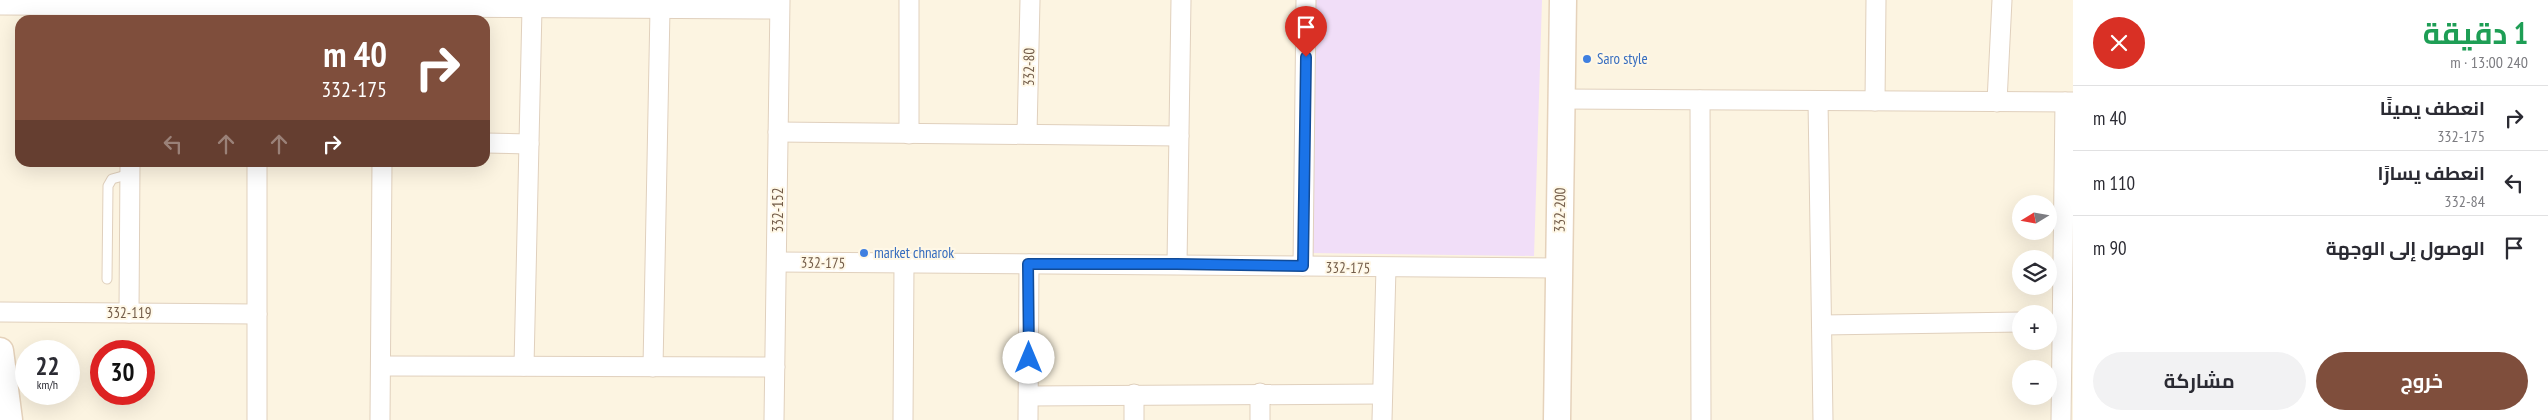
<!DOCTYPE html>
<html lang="ar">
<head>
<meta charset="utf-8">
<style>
  body { margin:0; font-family:"PT Sans Narrow",Cairo,sans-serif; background:#f2f2f3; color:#2b2b33; direction:rtl; height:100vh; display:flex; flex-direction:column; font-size:19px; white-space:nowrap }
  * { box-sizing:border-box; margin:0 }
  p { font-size:16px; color:#7c7c81 }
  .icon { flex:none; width:28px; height:28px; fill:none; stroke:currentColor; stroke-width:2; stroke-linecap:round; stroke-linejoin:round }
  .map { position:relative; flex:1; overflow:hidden; direction:ltr }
  .drawer { display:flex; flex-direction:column; background:#fff; width:475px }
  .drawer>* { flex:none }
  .hud { position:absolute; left:15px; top:15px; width:475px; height:152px; border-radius:15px; box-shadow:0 5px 20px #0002; direction:rtl; background:#7f4e3c; color:#fff; overflow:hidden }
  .needle { width:32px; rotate:259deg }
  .fabs { position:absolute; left:2012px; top:195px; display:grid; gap:10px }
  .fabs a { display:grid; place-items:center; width:45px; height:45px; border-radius:50%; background:#fff; box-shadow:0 5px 20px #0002; font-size:25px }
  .speed { position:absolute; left:15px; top:340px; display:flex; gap:10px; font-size:25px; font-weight:700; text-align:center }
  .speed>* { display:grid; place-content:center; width:65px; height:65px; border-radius:50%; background:#fff; box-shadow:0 5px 20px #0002; line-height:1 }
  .speed small { font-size:12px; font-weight:400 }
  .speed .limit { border:8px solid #d22; background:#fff; color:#111 }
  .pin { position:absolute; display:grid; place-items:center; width:42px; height:42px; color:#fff; margin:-51px -21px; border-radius:50% 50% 50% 0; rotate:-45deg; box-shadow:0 0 5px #0007 }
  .pin .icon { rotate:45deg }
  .me { position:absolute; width:55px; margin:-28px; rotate:0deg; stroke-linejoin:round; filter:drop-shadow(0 0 4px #0008) }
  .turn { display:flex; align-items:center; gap:18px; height:105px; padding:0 20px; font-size:22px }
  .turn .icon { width:65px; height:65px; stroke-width:2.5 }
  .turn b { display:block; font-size:35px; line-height:42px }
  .lanes { display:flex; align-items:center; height:48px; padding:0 20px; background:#0003; justify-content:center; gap:25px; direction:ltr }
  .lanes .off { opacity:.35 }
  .round { display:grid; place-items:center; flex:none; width:52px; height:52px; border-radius:26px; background:#f2f2f3 }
  .headline { display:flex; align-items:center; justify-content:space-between; height:85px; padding:0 20px }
  h1 { font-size:30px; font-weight:700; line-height:38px; color:#1e9e55 }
  .cta { display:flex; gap:10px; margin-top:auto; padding:10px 20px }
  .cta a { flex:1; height:58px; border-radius:30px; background:#7f4e3c; color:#fff; font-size:20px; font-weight:700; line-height:58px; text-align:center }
  .cta a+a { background:#f2f2f3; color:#2b2b33 }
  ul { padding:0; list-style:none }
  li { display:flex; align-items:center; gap:15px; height:65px; padding:0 20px; border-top:1px solid #e1e1e2 }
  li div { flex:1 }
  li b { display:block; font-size:19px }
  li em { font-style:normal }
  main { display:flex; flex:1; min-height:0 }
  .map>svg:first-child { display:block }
</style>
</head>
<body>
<main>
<section class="drawer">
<div class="headline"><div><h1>1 دقيقة</h1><p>240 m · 13:00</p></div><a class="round" style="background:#d93025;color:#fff"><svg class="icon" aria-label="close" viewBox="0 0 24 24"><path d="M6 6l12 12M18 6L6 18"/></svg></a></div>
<ul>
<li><svg class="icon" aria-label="right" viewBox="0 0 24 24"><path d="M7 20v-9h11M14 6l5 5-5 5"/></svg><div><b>انعطف يمينًا</b><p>332-175</p></div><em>40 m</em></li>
<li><svg class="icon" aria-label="left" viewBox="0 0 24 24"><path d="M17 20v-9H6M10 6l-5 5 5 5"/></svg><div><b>انعطف يسارًا</b><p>332-84</p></div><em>110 m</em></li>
<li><svg class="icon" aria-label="arrive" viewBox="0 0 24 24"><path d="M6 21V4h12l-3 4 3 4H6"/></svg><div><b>الوصول إلى الوجهة</b></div><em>90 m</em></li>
</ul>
<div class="cta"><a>خروج</a><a>مشاركة</a></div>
</section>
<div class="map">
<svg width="2073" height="420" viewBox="0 0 2073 420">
  <rect width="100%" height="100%" fill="#fcf4e1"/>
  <polygon fill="#f1def8" points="1315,0 1542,0 1534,256 1312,253"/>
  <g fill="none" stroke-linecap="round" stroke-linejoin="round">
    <defs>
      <polyline id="lane" points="107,279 108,186 112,179 130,174"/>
      <g id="street">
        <polyline points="909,0 909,134"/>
        <polyline points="0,5 779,9"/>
        <polyline points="1562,99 2073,102"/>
        <polyline points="1700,100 1701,420"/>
        <polyline points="1818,101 1823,420"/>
        <polyline points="1875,101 1876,0"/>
        <polyline points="1997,102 2002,0"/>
        <polyline points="778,132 1179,136"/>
        <polyline points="1027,134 1030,0"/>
        <polyline points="485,143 529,144"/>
        <polyline points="257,162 257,420"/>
        <polyline points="777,262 1559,268"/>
        <polyline points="1177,264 1181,0"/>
        <polyline points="1303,266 1306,0"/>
        <polyline points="0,312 257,314"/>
        <polyline points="129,313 130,162"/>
        <polyline points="1822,325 2021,322"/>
        <polyline points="381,366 775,367"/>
        <polyline points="524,366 532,8"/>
        <polyline points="653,367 660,9"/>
        <polyline points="1260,393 1260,420"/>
        <polyline points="1029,396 1382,394"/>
        <polyline points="380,420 382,162"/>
        <polyline points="774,420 780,0"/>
        <polyline points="903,420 904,264"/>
        <polyline points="1028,420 1029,264"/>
        <polyline points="1134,420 1134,394"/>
        <polyline points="1382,420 1386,268"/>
        <polyline points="2061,420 2065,102"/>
      </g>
      <g id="secondary">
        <polyline points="0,351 9,420"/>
        <polyline points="1557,420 1563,0"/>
      </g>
    </defs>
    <use href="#lane" stroke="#e0d0bd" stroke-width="11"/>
    <use href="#street" stroke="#e0d0bd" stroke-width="21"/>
    <use href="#secondary" stroke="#e5d2bb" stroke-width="29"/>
    <use href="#lane" stroke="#fff" stroke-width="9"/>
    <use href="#street" stroke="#fff" stroke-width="19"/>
    <use href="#secondary" stroke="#fff" stroke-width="26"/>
  </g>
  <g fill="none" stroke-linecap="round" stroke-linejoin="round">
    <defs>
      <polyline id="route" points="1029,358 1028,264 1177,264 1303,266 1306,57"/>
    </defs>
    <use href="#route" stroke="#114b97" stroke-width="12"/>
    <use href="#route" stroke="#1a73e8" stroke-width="9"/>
  </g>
  <g fill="#3f7fe0" stroke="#fff8e7" stroke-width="2">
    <circle cx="1587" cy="59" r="5"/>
    <circle cx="864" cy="253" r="5"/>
  </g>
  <g text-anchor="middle" stroke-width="4" stroke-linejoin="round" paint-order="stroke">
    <g font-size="15" fill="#366cbe" stroke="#fff8e7" text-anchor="start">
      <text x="1597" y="64">Saro style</text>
      <text x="874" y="258">market chnarok</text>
    </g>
    <g font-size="15" fill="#725b48" stroke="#fff8e7">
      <text transform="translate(1029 67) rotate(-89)" y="5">332-80</text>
      <text transform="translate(778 210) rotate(-90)" y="5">332-152</text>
      <text transform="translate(1560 210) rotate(-89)" y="5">332-200</text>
      <text transform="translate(823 263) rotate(1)" y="5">332-175</text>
      <text transform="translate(1348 268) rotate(1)" y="5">332-175</text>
      <text x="129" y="318">332-119</text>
    </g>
  </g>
</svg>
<div class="fabs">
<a><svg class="needle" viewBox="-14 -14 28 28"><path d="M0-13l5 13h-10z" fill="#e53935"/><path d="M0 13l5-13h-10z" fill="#7c7c81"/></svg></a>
<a><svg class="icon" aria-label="layers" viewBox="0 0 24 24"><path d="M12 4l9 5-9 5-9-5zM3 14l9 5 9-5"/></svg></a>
<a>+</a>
<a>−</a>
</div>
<div class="speed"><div>22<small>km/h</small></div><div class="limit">30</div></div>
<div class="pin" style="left:1306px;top:57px;background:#d93025"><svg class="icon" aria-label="arrive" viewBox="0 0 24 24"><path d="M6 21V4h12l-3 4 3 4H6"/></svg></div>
<svg class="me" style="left:1029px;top:358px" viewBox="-20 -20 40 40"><circle r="19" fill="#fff"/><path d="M0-13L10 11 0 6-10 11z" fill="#1a73e8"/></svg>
<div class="hud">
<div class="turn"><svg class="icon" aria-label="right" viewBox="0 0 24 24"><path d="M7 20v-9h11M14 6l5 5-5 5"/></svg><div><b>40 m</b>332-175</div></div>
<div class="lanes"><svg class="icon off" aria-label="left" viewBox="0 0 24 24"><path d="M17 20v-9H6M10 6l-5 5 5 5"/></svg><svg class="icon off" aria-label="ahead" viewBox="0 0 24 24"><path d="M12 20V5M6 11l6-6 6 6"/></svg><svg class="icon off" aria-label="ahead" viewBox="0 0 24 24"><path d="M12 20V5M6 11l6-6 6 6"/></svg><svg class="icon" aria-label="right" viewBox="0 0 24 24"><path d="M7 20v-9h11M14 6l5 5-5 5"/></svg></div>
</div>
</div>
</main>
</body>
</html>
